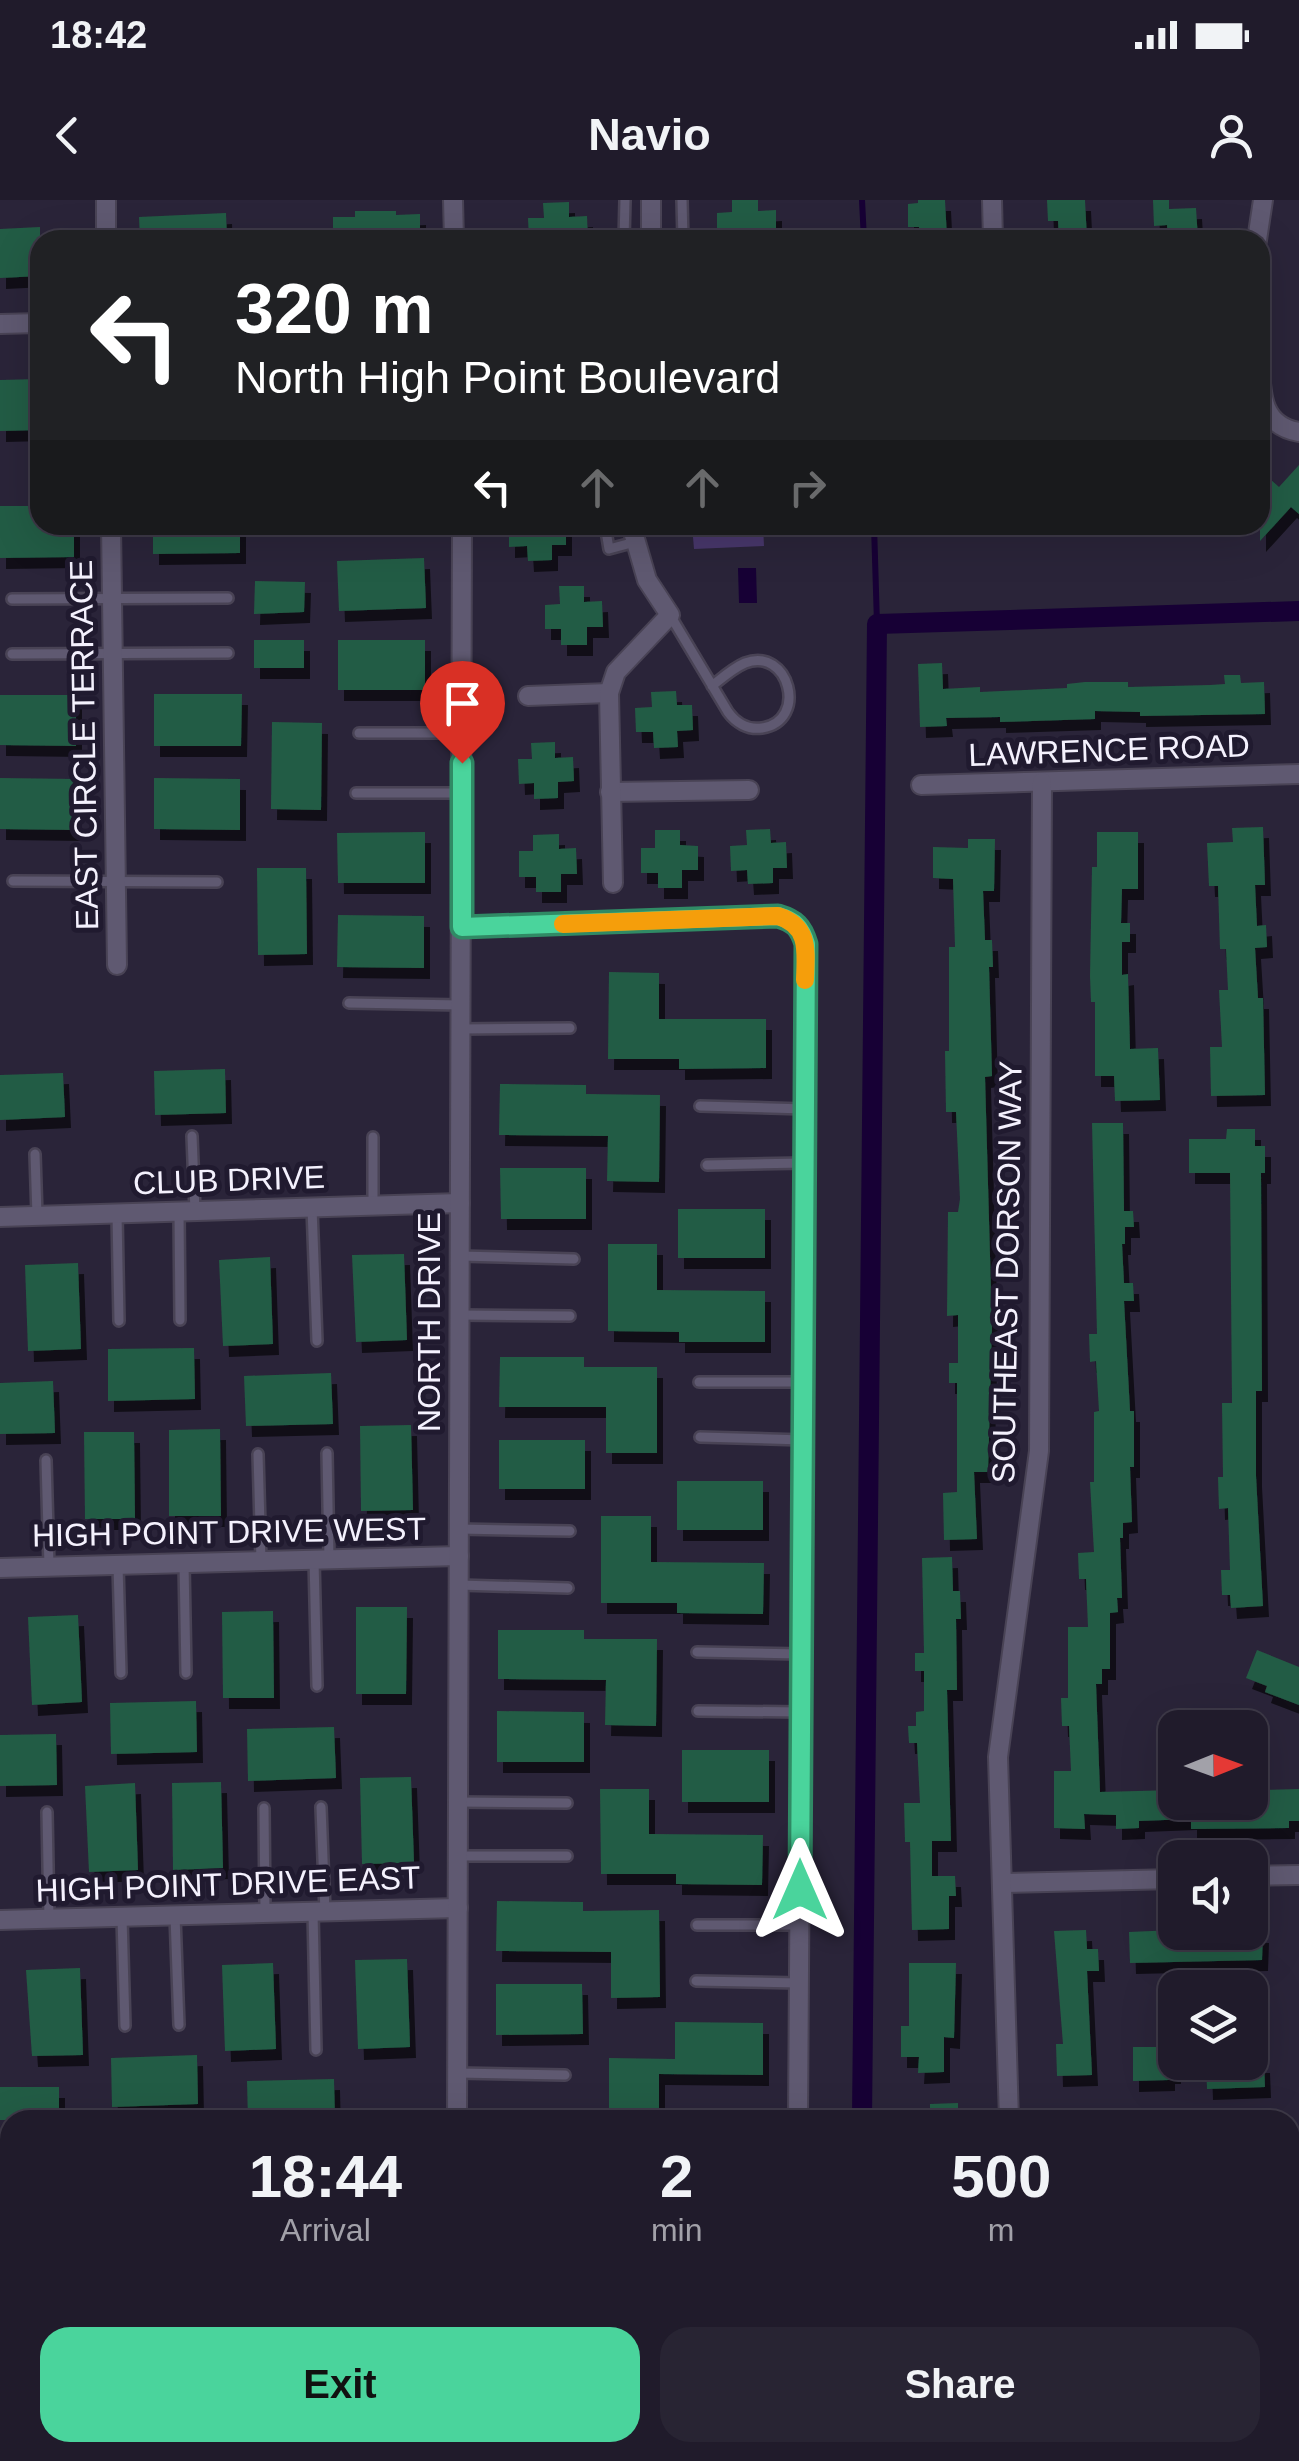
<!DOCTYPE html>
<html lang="en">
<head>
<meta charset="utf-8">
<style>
  body { margin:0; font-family:Arial,sans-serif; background:#282433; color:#f1f3f6; height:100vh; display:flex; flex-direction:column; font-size:38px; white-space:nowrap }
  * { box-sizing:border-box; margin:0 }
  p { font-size:32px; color:#a2a1a9 }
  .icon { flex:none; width:55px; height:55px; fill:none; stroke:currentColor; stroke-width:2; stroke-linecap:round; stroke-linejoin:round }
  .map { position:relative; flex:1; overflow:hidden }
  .panel { position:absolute; left:0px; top:1910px; width:1300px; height:352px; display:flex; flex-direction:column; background:#201b2b; border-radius:30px 30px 0 0; box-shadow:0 10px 40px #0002,0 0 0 2px #3d3947 }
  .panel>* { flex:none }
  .banner { position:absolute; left:30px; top:30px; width:1240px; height:305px; border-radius:30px; box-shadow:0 10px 40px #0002,0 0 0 2px #3d3947; background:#202124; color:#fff; overflow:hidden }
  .needle { width:65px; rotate:89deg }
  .buttons { position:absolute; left:1158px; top:1510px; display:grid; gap:20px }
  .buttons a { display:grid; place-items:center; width:110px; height:110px; border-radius:20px; background:#201b2b; box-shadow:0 10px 40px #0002,0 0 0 2px #3d3947; font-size:50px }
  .pin { position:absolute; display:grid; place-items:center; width:85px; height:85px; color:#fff; margin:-102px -42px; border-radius:50% 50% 50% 0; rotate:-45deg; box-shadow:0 0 10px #0007 }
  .pin .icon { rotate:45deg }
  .me { position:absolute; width:110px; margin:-55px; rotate:0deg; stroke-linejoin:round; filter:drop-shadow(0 0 8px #0008) }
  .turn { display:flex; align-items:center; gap:35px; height:210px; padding:0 40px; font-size:45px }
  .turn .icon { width:130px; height:130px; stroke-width:2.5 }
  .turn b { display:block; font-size:70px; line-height:85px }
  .lanes { display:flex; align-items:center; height:95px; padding:0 40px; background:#0003; justify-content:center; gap:50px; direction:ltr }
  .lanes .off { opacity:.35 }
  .eta { display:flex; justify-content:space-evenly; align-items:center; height:170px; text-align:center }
  .eta b { font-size:60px; font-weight:700; line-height:70px }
  .action { display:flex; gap:20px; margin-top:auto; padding:20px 40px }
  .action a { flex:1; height:115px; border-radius:30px; background:#4ad49c; color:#111; font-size:40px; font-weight:700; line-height:115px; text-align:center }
  .action a+a { background:#282433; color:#f1f3f6 }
  .status { display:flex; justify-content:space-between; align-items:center; height:70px; padding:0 50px; background:#201b2b; direction:ltr }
  .status svg { height:28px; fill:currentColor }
  header { display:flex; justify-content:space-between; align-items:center; height:130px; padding:0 40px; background:#201b2b; font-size:45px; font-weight:700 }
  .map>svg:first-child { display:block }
</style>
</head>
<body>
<div class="status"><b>18:42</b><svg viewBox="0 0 49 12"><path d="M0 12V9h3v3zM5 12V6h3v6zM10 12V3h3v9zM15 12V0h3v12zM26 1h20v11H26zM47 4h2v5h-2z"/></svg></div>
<header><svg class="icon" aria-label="back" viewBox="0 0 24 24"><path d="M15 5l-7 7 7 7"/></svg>Navio<svg class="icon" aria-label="person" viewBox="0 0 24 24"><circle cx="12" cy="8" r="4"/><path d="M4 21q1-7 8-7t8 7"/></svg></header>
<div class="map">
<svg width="1299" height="2261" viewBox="0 0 1299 2261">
  <defs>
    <filter id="shadow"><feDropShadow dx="6" dy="11" stdDeviation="0" flood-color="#0009"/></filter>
  </defs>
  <rect width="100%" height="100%" fill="#2a2439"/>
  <polygon fill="#48376b" points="692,325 763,325 764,346 694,349"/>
  <polygon fill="#170035" points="738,368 756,368 757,403 739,403"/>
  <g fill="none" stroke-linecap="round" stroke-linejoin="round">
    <g stroke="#170035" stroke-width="6">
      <polyline points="862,0 864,40"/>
      <polyline points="874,325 877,424"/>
    </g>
    <g stroke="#170035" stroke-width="20">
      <polyline points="862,1920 877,424 1299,411"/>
      <polyline points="859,2261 859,2252"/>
    </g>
  </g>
  <g fill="#235c44" filter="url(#shadow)">
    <polygon points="732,0 758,0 758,11 776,10 776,35 760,35 761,40 717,38 717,13 732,12"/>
    <polygon points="918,0 945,0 947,39 920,40 919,27 908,27 908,4 918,3"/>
    <polygon points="1047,0 1085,0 1087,40 1059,40 1058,21 1048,21"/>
    <polygon points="1153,0 1169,0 1169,9 1196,8 1198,40 1168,40 1167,25 1154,26"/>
    <polygon points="569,2 569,17 587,16 588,40 529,40 528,18 544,18 543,3"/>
    <polygon points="355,11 396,11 396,15 420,14 420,40 333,40 333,17 355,17"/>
    <polygon points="226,13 227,40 140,40 139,17"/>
    <polygon points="40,27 40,76 0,78 0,29"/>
    <polygon points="40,179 40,230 0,231 0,180"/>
    <polygon points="1299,265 1299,314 1291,307 1260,341 1260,270 1279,287"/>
    <polygon points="0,306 40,306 40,325 74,325 74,357 0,358"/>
    <polygon points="153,325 240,325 240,353 153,354"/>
    <polygon points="509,325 566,325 566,345 552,345 552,360 528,361 527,346 509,347"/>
    <polygon points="424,358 426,408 339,411 337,361"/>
    <polygon points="255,381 305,382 304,412 254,414"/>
    <polygon points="559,386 584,386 584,402 602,401 603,427 587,427 587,445 561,445 561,429 545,429 545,405 560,404"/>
    <rect x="254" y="440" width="50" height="28"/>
    <rect x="338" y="440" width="87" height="50"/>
    <polygon points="942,463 943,489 980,487 980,492 1067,488 1067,484 1085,482 1128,482 1128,487 1210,485 1225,484 1224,475 1240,475 1241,483 1264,482 1265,514 1140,516 1140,512 1095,511 1095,519 1000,522 1000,517 946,518 947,526 920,527 918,464"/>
    <polygon points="676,491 677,505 692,505 693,530 677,531 678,547 654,548 653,532 636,532 635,508 652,507 651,492"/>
    <polygon points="154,494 242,494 241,546 154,546"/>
    <polygon points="0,495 76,495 76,546 0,545"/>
    <polygon points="272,522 322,523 321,610 271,609"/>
    <polygon points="555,542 555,558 573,557 574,581 558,582 558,598 534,599 534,583 519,584 518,559 532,559 531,543"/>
    <polygon points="0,578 76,579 75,630 0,629"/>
    <polygon points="154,578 240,579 240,630 154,629"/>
    <polygon points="1263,627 1265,685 1255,685 1257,726 1266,725 1267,747 1255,748 1258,798 1263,798 1265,895 1211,896 1210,847 1222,847 1219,790 1228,790 1226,749 1220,749 1218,686 1209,686 1207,643 1233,642 1232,628"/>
    <polygon points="770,629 771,643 786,642 787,668 773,668 773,683 748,684 747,670 731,671 730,646 747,645 746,630"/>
    <polygon points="655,630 680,630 680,645 698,646 698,670 682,670 682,688 658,688 658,673 641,673 641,648 655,648"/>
    <polygon points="425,632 425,683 338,683 337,633"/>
    <polygon points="1097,632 1138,632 1138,689 1122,689 1121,723 1130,723 1130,742 1122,742 1122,775 1128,774 1130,849 1158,848 1160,900 1115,901 1114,876 1095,876 1095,802 1091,802 1090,776 1092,667 1097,667"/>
    <polygon points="559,634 559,649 576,648 577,674 561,674 561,692 536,692 536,677 519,677 519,651 533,651 533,635"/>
    <polygon points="968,639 995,639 994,691 983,691 985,740 992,740 993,767 989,767 992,876 985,877 992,1127 988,1272 974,1272 977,1339 944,1340 943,1293 957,1292 957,1183 949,1183 949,1163 958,1163 958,1115 947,1116 948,1012 958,1012 960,999 956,912 946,912 945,851 949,851 949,747 955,747 953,679 933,678 933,647 968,648"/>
    <polygon points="257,668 306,668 307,754 258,755"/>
    <polygon points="338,715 424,716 424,768 337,767"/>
    <polygon points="609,772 659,773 659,819 766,819 766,868 679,869 679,859 608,859"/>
    <polygon points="225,869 226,913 155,915 154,871"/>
    <polygon points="63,873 65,917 0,920 0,875"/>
    <polygon points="500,884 586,885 586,894 660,895 659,982 607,981 608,936 499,935"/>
    <polygon points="1092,923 1123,923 1124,1011 1133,1011 1134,1027 1125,1027 1125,1044 1122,1044 1124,1083 1133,1083 1134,1101 1124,1101 1130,1211 1134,1211 1134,1267 1130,1267 1132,1322 1123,1323 1123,1338 1120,1338 1122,1398 1117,1398 1118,1412 1110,1413 1110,1469 1102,1469 1102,1484 1096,1484 1100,1592 1175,1590 1175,1602 1262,1602 1262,1590 1299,1589 1299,1621 1289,1621 1289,1628 1191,1629 1191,1619 1139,1621 1139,1628 1116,1629 1116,1615 1084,1614 1085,1629 1054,1628 1054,1571 1071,1571 1069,1526 1062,1526 1061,1498 1068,1498 1068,1427 1088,1427 1086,1379 1079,1379 1078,1353 1094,1352 1090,1282 1094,1282 1094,1212 1099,1211 1096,1161 1090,1162 1089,1134 1097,1134"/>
    <polygon points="1227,929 1255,929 1255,946 1265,946 1265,973 1261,973 1262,1191 1256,1191 1256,1276 1263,1406 1231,1408 1230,1395 1222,1395 1221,1370 1230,1370 1228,1308 1219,1309 1218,1277 1223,1277 1222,1203 1232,1203 1230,973 1189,973 1189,939 1226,939"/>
    <polygon points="500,968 586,968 586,1019 501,1019"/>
    <rect x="678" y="1009" width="87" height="49"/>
    <polygon points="608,1044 657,1044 657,1090 765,1091 765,1142 679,1142 679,1132 608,1131"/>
    <polygon points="404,1054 407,1140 356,1142 352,1055"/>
    <polygon points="270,1057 273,1144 223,1146 219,1060"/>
    <polygon points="78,1063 81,1149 28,1151 25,1065"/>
    <polygon points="194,1148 195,1199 108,1201 108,1149"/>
    <polygon points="500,1157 584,1157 584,1167 657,1167 657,1253 606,1253 606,1207 499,1207"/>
    <polygon points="331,1173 333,1224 246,1226 244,1176"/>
    <polygon points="53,1181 55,1233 0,1234 0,1183"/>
    <polygon points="411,1225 413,1310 361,1311 360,1226"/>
    <polygon points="220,1229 221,1316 169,1316 169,1230"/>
    <polygon points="84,1232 134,1232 135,1319 85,1319"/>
    <rect x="499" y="1240" width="86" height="49"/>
    <rect x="677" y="1281" width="86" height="49"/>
    <polygon points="601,1316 651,1316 651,1362 764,1363 763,1414 677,1413 677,1403 601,1403"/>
    <polygon points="952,1357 953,1391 960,1391 961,1419 956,1419 957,1490 947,1490 951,1641 932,1641 932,1676 955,1676 956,1696 949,1696 949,1729 912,1730 910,1642 905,1642 904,1603 920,1603 917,1543 909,1543 908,1526 916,1526 916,1512 924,1511 924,1471 915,1471 915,1453 924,1453 922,1358"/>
    <polygon points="356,1407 407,1407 406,1494 356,1494"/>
    <polygon points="273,1411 274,1498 223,1498 222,1412"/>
    <polygon points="78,1415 82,1502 32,1505 28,1417"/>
    <polygon points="498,1430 584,1430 584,1439 657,1439 656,1526 605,1525 606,1480 498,1479"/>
    <polygon points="1257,1450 1299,1467 1299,1505 1265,1492 1267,1486 1246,1478"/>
    <polygon points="196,1501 197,1552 111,1554 110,1503"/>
    <polygon points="497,1511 584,1512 584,1562 497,1562"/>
    <polygon points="334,1527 336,1578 248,1581 247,1529"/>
    <polygon points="56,1534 57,1585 0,1586 0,1535"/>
    <rect x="682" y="1550" width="87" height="52"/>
    <polygon points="411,1577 414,1663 362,1664 360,1578"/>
    <polygon points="221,1582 223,1668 173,1670 172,1583"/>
    <polygon points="135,1583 138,1670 89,1672 85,1586"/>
    <polygon points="600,1589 649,1589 649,1634 763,1635 762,1685 676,1684 676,1674 601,1674"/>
    <polygon points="497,1701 583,1702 583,1711 659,1710 660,1797 611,1798 611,1752 496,1751"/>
    <polygon points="1086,1730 1087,1749 1098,1749 1099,1771 1087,1771 1092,1875 1057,1876 1056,1844 1063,1844 1054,1731"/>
    <polygon points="1175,1730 1263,1732 1262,1760 1130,1763 1129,1732"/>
    <polygon points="407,1759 410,1847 358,1849 355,1760"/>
    <polygon points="273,1763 276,1849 225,1851 222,1765"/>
    <polygon points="909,1763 956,1763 954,1838 944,1837 944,1872 918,1873 919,1857 901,1857 901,1826 909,1826"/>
    <polygon points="80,1768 83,1855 32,1856 26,1770"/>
    <polygon points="496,1784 582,1784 583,1834 496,1835"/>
    <polygon points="675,1822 763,1823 763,1875 659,1874 659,1920 609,1920 609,1858 675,1859"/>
    <polygon points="1133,1847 1175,1847 1175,1873 1169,1873 1169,1880 1133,1881"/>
    <polygon points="197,1855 198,1904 112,1907 111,1858"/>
    <polygon points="1206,1862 1264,1862 1265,1887 1207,1889"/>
    <polygon points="334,1879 335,1920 248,1920 247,1881"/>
    <rect x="0" y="1887" width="59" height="33"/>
    <polygon points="958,1903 958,1920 930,1920 930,1904"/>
  </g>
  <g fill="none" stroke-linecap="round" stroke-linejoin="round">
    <defs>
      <g id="lane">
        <polyline points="682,0 683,40"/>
        <polyline points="273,36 273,40"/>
        <polyline points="624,40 625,0"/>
        <polyline points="605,325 609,349 635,342"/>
        <polyline points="12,399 228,398"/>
        <path d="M670 415 728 512C736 523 748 530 762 528 809 521 789 446 745 463 733 468 722 478 712 486"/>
        <polyline points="12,454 228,453"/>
        <polyline points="359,533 460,533"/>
        <polyline points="356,593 462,593"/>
        <polyline points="13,681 217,682"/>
        <polyline points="349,803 461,805"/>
        <polyline points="461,829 570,828"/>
        <polyline points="700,906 805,909"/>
        <polyline points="192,936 195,1011"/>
        <polyline points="373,937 373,1006"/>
        <polyline points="35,954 37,1016"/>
        <polyline points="707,965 804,963"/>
        <polyline points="312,1008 317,1141"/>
        <polyline points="179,1012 180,1120"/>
        <polyline points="117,1014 119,1121"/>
        <polyline points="460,1056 574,1059"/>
        <polyline points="459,1115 570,1116"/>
        <polyline points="699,1182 803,1182"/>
        <polyline points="700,1237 803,1240"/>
        <polyline points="327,1253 329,1359"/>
        <polyline points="258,1254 261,1361"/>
        <polyline points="46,1260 49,1366"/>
        <polyline points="459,1329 570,1331"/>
        <polyline points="314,1359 317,1486"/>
        <polyline points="184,1363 186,1473"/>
        <polyline points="118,1365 121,1473"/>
        <polyline points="459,1385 568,1388"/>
        <polyline points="697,1452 801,1454"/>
        <polyline points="698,1511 801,1512"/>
        <polyline points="458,1602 567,1603"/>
        <polyline points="321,1607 325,1712"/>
        <polyline points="264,1608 265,1713"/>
        <polyline points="47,1612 49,1719"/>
        <polyline points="458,1656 567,1656"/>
        <polyline points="313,1712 316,1850"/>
        <polyline points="175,1716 179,1825"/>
        <polyline points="122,1717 125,1826"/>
        <polyline points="697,1725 799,1725"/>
        <polyline points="696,1781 799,1783"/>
        <polyline points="458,1873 565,1875"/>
      </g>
      <g id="street">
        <polyline points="106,0 106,40"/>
        <polyline points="453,0 454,40"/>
        <polyline points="651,0 651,40"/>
        <polyline points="992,0 993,40"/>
        <polyline points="1257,40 1263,0"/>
        <polyline points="0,124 40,123"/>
        <path d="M1260 167C1261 197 1263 226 1299 232"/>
        <polyline points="111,325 117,765"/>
        <polyline points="528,496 609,493"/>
        <polyline points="921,585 1299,574"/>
        <polyline points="610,592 749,590"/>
        <polyline points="613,683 609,493 616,472 670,415 647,380 631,325"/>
        <path d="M462 727 778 716C795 721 801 727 806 744L798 1920"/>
        <polyline points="0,1017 460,1003"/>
        <polyline points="0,1368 459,1356"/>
        <polyline points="1250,1676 1299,1675"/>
        <polyline points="1002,1683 1175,1679"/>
        <polyline points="0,1720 458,1708"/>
        <polyline points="457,1920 462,325"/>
        <polyline points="1009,1920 998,1557 1039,1251 1042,582"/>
        <polyline points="1290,1960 1299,1962"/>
        <polyline points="0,2074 10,2074"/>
        <polyline points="1290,2203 1299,2206"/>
        <polyline points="0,2248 10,2248"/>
        <polyline points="679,2252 681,2261"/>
        <polyline points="1019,2252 1020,2261"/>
      </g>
    </defs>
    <use href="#lane" stroke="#494355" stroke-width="14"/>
    <use href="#street" stroke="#494355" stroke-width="22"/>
    <use href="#lane" stroke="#5f5971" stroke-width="9"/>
    <use href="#street" stroke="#5f5971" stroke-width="18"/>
  </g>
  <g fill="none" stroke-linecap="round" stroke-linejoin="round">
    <defs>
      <path id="route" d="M462 563V727L778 716C795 721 801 727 806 744L800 1690"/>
    </defs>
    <use href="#route" stroke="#308a65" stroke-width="25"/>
    <use href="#route" stroke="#4ad49c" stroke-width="18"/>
    <path stroke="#f59e0b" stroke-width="18" d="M563 724 778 716C810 726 806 751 805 780"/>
  </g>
  <g text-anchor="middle" stroke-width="10" stroke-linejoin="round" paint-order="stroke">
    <g font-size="32" fill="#f4f1fd" stroke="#201a2f">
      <text transform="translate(84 545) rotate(-91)" y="11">EAST CIRCLE TERRACE</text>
      <text transform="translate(1109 550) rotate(-2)" y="11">LAWRENCE ROAD</text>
      <text transform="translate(229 980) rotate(-2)" y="11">CLUB DRIVE</text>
      <text transform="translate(1007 1072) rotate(-89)" y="11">SOUTHEAST DORSON WAY</text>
      <text transform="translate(429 1122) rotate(-90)" y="11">NORTH DRIVE</text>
      <text transform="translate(229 1332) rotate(-1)" y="11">HIGH POINT DRIVE WEST</text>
      <text transform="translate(228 1684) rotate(-2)" y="11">HIGH POINT DRIVE EAST</text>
    </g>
  </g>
</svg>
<div class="buttons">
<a><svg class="needle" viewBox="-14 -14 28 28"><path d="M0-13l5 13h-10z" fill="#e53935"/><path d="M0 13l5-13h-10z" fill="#a2a1a9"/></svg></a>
<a><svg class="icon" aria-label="sound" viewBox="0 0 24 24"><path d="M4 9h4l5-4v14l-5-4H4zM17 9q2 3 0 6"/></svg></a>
<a><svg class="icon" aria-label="layers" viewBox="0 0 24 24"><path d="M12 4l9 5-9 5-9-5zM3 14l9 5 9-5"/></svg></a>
</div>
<div class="pin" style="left:462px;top:563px;background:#d93025"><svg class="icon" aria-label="arrive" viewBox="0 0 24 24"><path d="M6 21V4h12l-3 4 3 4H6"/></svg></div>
<svg class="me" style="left:800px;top:1690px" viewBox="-20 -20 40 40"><path d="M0-17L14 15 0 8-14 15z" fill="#4ad49c" stroke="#fff" stroke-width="4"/></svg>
<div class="banner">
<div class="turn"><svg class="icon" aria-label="left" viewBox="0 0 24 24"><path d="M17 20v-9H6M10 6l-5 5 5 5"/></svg><div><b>320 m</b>North High Point Boulevard</div></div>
<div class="lanes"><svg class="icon" aria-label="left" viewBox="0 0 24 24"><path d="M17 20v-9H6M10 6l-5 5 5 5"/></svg><svg class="icon off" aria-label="ahead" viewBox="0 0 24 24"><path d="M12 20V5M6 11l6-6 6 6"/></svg><svg class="icon off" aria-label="ahead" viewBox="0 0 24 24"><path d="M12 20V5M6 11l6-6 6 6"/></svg><svg class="icon off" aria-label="right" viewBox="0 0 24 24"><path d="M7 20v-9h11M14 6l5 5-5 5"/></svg></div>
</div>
<section class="panel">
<div class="eta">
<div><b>18:44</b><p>Arrival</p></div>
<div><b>2</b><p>min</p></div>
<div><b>500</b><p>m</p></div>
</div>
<div class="action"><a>Exit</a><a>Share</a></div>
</section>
</div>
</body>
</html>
